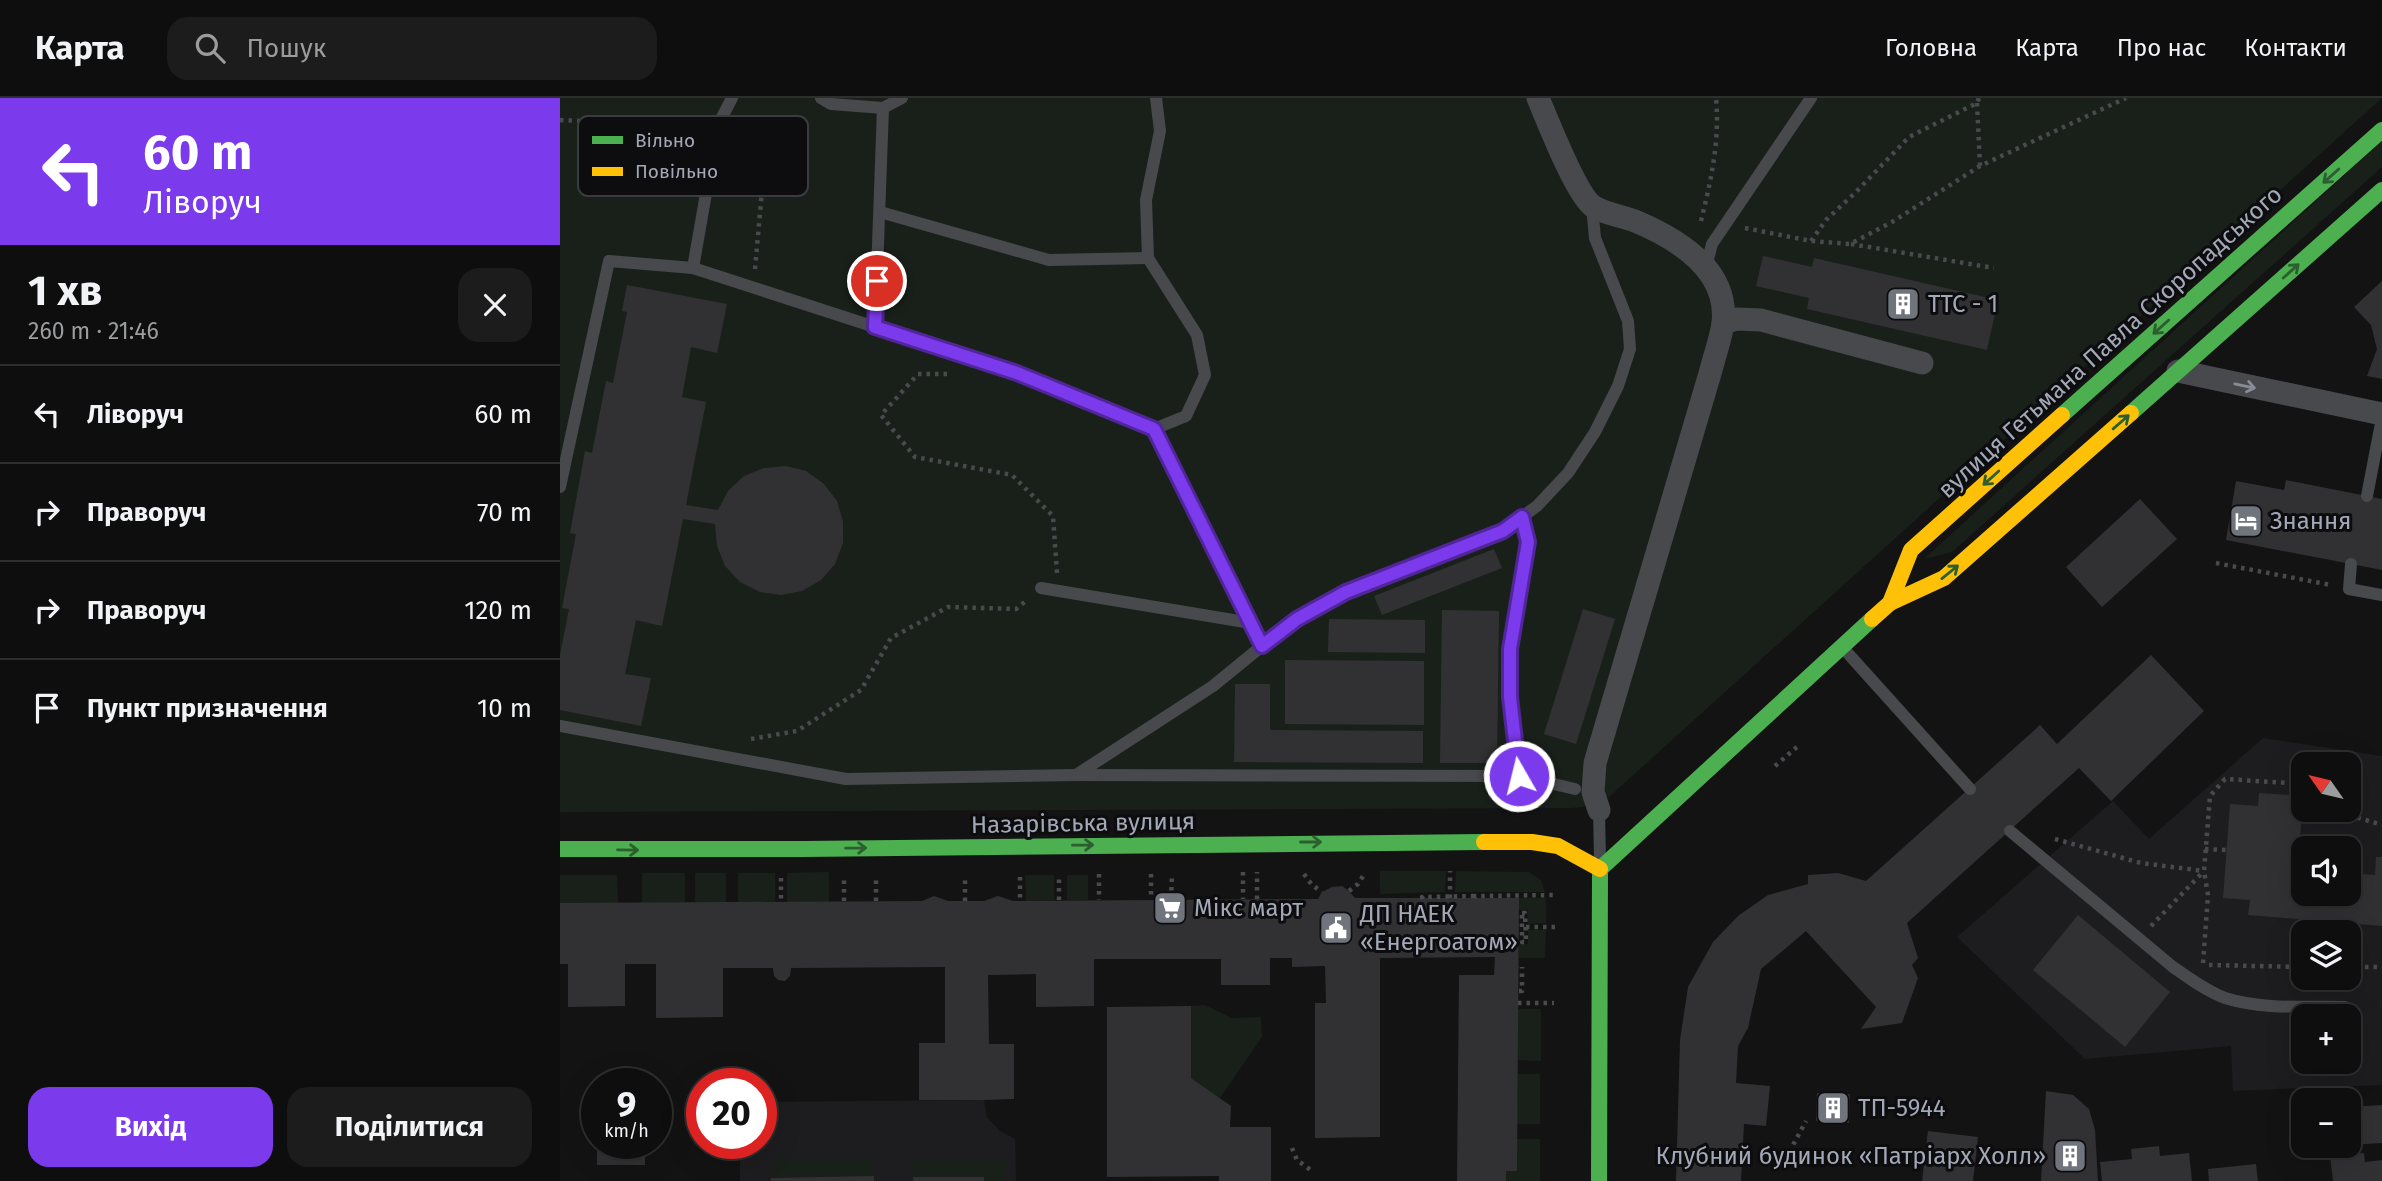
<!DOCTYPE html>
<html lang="uk">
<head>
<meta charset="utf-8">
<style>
  body { margin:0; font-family:"Fira Sans",sans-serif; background:#1c1c1c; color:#f1f3f6; height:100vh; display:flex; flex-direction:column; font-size:26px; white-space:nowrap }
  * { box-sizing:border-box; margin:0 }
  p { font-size:23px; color:#9b9c9e }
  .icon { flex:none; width:38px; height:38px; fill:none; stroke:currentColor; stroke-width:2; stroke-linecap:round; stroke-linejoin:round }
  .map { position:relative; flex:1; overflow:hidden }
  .details { display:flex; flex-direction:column; background:#0e0e0e; width:560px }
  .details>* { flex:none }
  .guide { background:#7c3aed; color:#fff; overflow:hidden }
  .needle { width:46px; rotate:304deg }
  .buttons { position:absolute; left:1731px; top:654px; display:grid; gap:14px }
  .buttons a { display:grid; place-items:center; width:70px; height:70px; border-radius:14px; background:#0e0e0e; box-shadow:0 7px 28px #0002,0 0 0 2px #2e2e2e; font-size:35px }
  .speed { position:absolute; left:21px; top:970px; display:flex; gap:14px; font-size:35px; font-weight:700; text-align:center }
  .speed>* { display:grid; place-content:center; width:91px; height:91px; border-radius:50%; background:#0e0e0e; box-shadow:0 7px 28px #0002,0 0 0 2px #2e2e2e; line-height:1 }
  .speed small { font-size:18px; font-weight:400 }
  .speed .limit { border:10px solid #d22; background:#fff; color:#111 }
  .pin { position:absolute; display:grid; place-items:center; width:60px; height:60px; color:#fff; margin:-30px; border:4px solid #fff; border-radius:50%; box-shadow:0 2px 7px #0007 }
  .me { position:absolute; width:77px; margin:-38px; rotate:352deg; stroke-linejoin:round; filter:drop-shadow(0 0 5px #0008) }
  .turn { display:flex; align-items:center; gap:24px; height:147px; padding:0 28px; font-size:32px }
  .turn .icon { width:91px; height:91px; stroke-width:2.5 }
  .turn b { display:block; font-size:49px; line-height:60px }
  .round { display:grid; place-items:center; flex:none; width:74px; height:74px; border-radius:21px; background:#1c1c1c }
  .head { display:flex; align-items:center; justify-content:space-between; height:119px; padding:0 28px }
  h1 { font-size:42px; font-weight:700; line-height:52px }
  .button { display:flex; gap:14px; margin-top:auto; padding:14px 28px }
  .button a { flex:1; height:80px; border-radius:21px; background:#7c3aed; color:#fff; font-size:28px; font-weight:700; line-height:80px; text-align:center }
  .button a+a { background:#1c1c1c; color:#f1f3f6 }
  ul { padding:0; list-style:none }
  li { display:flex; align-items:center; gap:21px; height:98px; padding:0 28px; border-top:2px solid #2e2e2e }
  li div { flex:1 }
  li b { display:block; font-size:26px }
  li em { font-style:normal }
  header { display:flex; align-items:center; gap:42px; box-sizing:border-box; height:98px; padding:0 35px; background:#0e0e0e; border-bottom:2px solid #2e2e2e }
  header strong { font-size:33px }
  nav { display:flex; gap:38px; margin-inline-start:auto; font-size:24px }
  .search { width:490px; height:63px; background:#1c1c1c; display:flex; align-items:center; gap:18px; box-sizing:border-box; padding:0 24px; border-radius:21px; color:#9b9c9e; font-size:26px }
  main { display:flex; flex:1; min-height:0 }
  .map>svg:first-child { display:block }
</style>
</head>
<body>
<header>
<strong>Карта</strong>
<div class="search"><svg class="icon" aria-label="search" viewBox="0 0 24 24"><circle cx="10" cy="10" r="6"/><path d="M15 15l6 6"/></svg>Пошук</div>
<nav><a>Головна</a><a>Карта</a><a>Про нас</a><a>Контакти</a></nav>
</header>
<main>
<section class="details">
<div class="guide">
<div class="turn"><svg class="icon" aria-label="left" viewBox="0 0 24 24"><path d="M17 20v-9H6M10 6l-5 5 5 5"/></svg><div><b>60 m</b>Ліворуч</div></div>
</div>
<div class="head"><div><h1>1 хв</h1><p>260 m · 21:46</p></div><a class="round"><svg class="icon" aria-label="close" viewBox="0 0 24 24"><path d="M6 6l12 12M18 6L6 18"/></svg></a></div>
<ul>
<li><svg class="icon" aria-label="left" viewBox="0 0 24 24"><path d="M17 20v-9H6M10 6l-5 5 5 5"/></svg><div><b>Ліворуч</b></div><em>60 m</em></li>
<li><svg class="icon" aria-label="right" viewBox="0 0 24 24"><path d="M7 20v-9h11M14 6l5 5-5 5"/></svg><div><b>Праворуч</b></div><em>70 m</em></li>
<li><svg class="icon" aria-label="right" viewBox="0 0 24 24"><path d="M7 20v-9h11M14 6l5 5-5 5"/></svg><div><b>Праворуч</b></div><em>120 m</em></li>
<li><svg class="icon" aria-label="arrive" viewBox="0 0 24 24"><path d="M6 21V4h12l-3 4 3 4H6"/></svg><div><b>Пункт призначення</b></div><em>10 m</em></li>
</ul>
<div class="button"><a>Вихід</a><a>Поділитися</a></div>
</section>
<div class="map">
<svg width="1822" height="1083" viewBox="0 0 1822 1083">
  <rect width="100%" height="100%" fill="#131313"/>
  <g fill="#1d1d1f" fill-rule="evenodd">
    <path d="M1703 640 1822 658V987L1673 993 1671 948 1525 961 1397 839 1553 703 1589 741ZM1743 667H1788V712H1743ZM1743 751H1788V796H1743ZM1743 835H1788V880H1743ZM1743 919H1788V964H1743Z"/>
    <polygon points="424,1002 427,1019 440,1033 455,1041 456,1083 180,1083 180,1045 201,1045 201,1004"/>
  </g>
  <g fill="#19201a">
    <polygon points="0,0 1822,0 1049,699 1023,709 1011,710 0,714"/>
    <polygon points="1822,43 1822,69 1392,454 1364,461"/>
    <polygon points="820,773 886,773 885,794 820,796"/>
    <polygon points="896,773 969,774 981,782 985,794 895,794"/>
    <polygon points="269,774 269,804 227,804 227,775"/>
    <polygon points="82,775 125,775 125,804 82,805"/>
    <rect x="135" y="775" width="31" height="29"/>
    <rect x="178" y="775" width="37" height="29"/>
    <polygon points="0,777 57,777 58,805 0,805"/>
    <polygon points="465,777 494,777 494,802 466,803"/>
    <rect x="507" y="777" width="21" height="25"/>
    <polygon points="959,800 986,800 986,825 968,826 968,812 959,812"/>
    <polygon points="968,832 986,832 985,860 959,860 959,846 968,846"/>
    <polygon points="645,907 672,920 701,919 702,939 660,1000 631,980 631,908"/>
    <polygon points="958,911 981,911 981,963 958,962"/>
    <polygon points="958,976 980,976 980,1026 957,1026"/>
    <polygon points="957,1041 980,1041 980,1083 946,1083 946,1073 957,1073"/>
    <polygon points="314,1059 314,1078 211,1080 211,1061"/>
    <polygon points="446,1061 446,1083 424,1083 423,1079 353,1079 353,1062"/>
  </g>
  <g fill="#313133">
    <polygon points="1203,158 1252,169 1254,160 1438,202 1427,252 1247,211 1249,200 1196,188"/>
    <polygon points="1822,183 1822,281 1807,278 1817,251 1811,227 1794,209"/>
    <polygon points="67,187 167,206 157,255 131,249 122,299 146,304 126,407 158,412 168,393 184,378 204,370 226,368 246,373 264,386 277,403 283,424 283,445 275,466 261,482 242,493 221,497 200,494 180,484 165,468 157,448 155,426 123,421 102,528 76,522 65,576 91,580 81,628 0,612 0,557 9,511 2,510 16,436 10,435 25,353 32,355 46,283 53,285 67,214 62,213"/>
    <polygon points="1726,382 1822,401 1822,472 1666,442 1676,383 1724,392"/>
    <polygon points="1580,401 1617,441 1542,509 1506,469"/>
    <polygon points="934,451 942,470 822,517 814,498"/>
    <polygon points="1023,511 1055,521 1016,646 984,636"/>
    <polygon points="882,512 939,513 937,665 880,665"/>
    <polygon points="769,521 865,522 865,555 768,554"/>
    <polygon points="1591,557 1644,613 1551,703 1519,670 1347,825 1358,860 1352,867 1358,880 1342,925 1301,931 1316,909 1246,833 1201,871 1188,930 1178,948 1176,985 1210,988 1206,1028 1184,1026 1181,1083 1116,1083 1120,942 1128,889 1153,844 1178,818 1208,797 1248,786 1248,777 1278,775 1306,783 1480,627 1497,646"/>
    <polygon points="725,562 864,563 864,627 725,626"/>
    <polygon points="675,586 710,586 710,632 863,633 863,665 674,664"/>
    <polygon points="1699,695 1743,698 1738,771 1743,772 1743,796 1788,796 1788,775 1815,777 1816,759 1822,759 1822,828 1688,817 1690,802 1663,800 1670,706 1698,708"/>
    <polygon points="782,788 789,793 795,800 959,800 957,1073 946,1073 946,1083 897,1083 899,877 934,877 935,859 820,860 820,1039 755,1040 755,905 766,905 765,868 732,869 732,860 710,860 710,887 661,887 661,861 534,861 534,908 476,909 476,876 428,877 429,946 454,946 454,1001 424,1002 359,1002 359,945 385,945 385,869 231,870 230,878 225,883 218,882 214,878 213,870 163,870 163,919 96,920 96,866 65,866 65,908 8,909 8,866 0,866 0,805 362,803 374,798 388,803 424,803 438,798 453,803 758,801 762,794 772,789"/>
    <polygon points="1518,817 1610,894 1565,949 1473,872"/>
    <polygon points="631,908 631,980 671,1008 670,1029 711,1029 711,1083 659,1083 659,1078 547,1079 547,909"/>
    <polygon points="1486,993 1513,997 1529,1011 1535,1032 1538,1083 1481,1083"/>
    <polygon points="1257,995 1290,996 1289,1025 1256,1023"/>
    <polygon points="1822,1007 1822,1045 1788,1047 1788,1009"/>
    <polygon points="1736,1012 1743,1012 1743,1050 1738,1051"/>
    <polygon points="1368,1033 1418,1039 1413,1083 1362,1083"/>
    <rect x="37" y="1045" width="48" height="22"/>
    <polygon points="1599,1048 1600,1058 1629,1055 1632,1083 1542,1083 1540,1064 1572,1061 1571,1051"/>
    <polygon points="1804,1055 1805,1064 1822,1062 1822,1083 1773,1083 1770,1058"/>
    <polygon points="1696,1066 1698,1083 1649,1083 1648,1071"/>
    <polygon points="314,1078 314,1083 211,1083 211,1080"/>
    <rect x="353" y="1079" width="71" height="4"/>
  </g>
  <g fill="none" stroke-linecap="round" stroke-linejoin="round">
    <g stroke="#484a4e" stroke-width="4.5" stroke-dasharray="3.5 5" stroke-linecap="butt">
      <polyline points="1417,5 1420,68"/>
      <polyline points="0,22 22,23 112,39"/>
      <path d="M1141 123C1151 82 1160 43 1156 0"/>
      <polyline points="1185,130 1251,143 1290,146 1332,124 1420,68 1566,0"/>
      <polyline points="1251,143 1266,122 1296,94 1349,39 1417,5 1419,0"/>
      <polyline points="1291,146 1434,170"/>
      <polyline points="195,171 205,59"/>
      <polyline points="387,276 358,276 321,317 355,359 452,377 493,418 497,475"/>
      <polyline points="1656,465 1771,487"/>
      <polyline points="191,641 237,633 301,592 331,540 388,509 456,511 467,502"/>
      <polyline points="1215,668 1238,648"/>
      <polyline points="1773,712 1822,727"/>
      <polyline points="1495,741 1581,765 1644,773"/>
      <polyline points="1645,751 1667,752"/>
      <polyline points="683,774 683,801"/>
      <polyline points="539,776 539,802"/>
      <polyline points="591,776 591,801"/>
      <polyline points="744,776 752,787 762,794"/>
      <polyline points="460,779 460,803"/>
      <polyline points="221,780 221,804"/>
      <polyline points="789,793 798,786 805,775"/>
      <polyline points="890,800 890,773"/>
      <polyline points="914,800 915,798 996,797"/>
      <polyline points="611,801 612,776"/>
      <polyline points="697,801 697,774"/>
      <polyline points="863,801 862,799 915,798"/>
      <polyline points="499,802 499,779"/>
      <polyline points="284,803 284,780"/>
      <polyline points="316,803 316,779"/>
      <polyline points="405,803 405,779"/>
      <polygon points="962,815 965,815 966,844 962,844"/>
      <polyline points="1591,828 1643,774"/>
      <polyline points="966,829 995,829"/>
      <polyline points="1643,865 1648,797 1644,773 1650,698 1665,681 1743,686"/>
      <polyline points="1649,867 1743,869"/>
      <polyline points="1788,869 1822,869"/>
      <polyline points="959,893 962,893 962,869"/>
      <polyline points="958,905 994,905"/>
      <polyline points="732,1050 737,1062 752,1073"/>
      <polyline points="1216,1062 1226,1060 1246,1023"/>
    </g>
    <g stroke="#47494c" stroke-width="12">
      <polyline points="261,0 271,6 323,10 342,0"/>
      <polyline points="323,10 315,229 457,275 594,331 702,548 737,521 786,494 943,433 977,408 1008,375 1035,334 1058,288 1070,251 1068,223 1035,140 1032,108"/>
      <polyline points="320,114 489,162 588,160"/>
      <polyline points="1146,169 1152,146 1251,0"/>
      <polyline points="133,170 315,229"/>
      <polyline points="594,331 626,318 645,277 637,237 588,160 586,102 600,33 596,0"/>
      <polyline points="0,389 49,163 133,170 158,27 172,0"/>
      <polyline points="1807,398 1822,320"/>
      <polyline points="1791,466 1789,491 1822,497"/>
      <polyline points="481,490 691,525"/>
      <polyline points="1284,551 1410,691"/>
      <polyline points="0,628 286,681 516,677 959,678 1015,691"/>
      <polyline points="516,677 653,588 702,548"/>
      <polyline points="959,678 949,599 950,551 968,444 962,419"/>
      <polyline points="1039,712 1040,763"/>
      <path d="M1450 733 1613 869C1629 880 1646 893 1665 900 1704 912 1746 908 1785 909"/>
    </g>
    <g stroke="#47494c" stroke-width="23">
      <path d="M978 0C987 21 1017 99 1034 109 1046 116 1062 118 1075 123 1118 141 1169 172 1163 225 1161 240 1155 256 1151 272L1035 665 1033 694 1039 712"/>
      <polyline points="1163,225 1177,221 1201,222 1362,265"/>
      <polyline points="1618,273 1822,316"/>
    </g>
    <g stroke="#4caf50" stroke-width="16">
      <polyline points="1571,315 1822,92"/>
      <polyline points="1502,317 1822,32"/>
      <polyline points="0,751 243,751 924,744"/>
      <polyline points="1039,1083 1040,771 1312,521"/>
    </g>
    <g stroke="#ffc107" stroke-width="16">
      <polyline points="1330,505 1351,452 1502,317"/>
      <polyline points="1312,521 1330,505 1384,480 1571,315"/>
      <polyline points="924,744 972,744 998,748 1040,771"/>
    </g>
    <polyline stroke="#484a4e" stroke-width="4.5" stroke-dasharray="3.5 5" stroke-linecap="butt" points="112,39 205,59"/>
  </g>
  <defs><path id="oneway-shaft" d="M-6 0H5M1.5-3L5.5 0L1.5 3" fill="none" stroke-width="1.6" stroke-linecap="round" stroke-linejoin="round" transform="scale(1.75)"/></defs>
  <g stroke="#2c5e30">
    <use href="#oneway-shaft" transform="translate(1771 78) rotate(138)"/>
    <use href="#oneway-shaft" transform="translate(1731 173) rotate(-42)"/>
    <use href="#oneway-shaft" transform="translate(1601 229) rotate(138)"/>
    <use href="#oneway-shaft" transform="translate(1561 324) rotate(-41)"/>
    <use href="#oneway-shaft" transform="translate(1431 380) rotate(138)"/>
    <use href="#oneway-shaft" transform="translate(1390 474) rotate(-39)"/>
    <use href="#oneway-shaft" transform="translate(751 744)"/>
    <use href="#oneway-shaft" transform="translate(523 747) rotate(-1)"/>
    <use href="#oneway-shaft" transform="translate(296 750) rotate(-1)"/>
    <use href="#oneway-shaft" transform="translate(68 752) rotate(1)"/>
  </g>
  <use stroke="#878c96" href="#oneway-shaft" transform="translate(1685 288) rotate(12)"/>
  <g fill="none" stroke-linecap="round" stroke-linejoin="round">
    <defs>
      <polyline id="route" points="317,183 315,229 457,275 594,331 702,548 737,521 786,494 943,433 962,419 968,444 950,551 950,599 959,678"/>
    </defs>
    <use href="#route" stroke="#51269a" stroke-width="18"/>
    <use href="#route" stroke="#7c3aed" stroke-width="12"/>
  </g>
  <defs>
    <symbol id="building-square" viewBox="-11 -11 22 22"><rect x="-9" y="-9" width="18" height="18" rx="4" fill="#70747d" stroke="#0d0d0f"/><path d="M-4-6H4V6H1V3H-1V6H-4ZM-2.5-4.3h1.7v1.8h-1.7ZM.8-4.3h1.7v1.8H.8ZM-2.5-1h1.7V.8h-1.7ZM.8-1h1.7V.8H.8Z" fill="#fff"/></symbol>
    <symbol id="hotel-square" viewBox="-11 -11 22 22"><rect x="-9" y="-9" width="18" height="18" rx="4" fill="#70747d" stroke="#0d0d0f"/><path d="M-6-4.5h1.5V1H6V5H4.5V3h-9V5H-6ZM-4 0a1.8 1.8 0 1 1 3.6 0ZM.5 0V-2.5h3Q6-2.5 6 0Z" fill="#fff"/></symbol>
    <symbol id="supermarket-square" viewBox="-11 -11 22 22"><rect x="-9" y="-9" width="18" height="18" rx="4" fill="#70747d" stroke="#0d0d0f"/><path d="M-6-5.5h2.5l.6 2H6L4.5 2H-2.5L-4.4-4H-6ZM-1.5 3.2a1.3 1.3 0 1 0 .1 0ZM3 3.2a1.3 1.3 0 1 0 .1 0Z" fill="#fff"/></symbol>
    <symbol id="civic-square" viewBox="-11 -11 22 22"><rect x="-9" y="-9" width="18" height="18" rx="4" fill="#70747d" stroke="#0d0d0f"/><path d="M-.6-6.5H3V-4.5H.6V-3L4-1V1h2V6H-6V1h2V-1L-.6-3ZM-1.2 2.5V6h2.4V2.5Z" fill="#fff"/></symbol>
  </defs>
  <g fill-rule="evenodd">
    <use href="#building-square" x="1324" y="187" width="38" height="38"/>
    <use href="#hotel-square" x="1667" y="404" width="38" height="38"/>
    <use href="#supermarket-square" x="591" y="791" width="38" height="38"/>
    <use href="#civic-square" x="757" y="811" width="38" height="38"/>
    <use href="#building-square" x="1254" y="991" width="38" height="38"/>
    <use href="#building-square" x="1491" y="1039" width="38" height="38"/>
  </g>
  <g text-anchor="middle" stroke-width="6" stroke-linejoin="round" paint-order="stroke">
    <g font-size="24" fill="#a2a8b6" stroke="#0d0d0f" text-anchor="start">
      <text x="1368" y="214">ТТС - 1</text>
      <text x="1710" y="431">Знання</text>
      <text x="634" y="818">Мікс март</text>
      <text x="800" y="824">ДП НАЕК<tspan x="800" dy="28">«Енергоатом»</tspan></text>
      <text x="1298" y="1018">ТП-5944</text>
      <text x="1486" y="1066" text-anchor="end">Клубний будинок «Патріарх Холл»</text>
    </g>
    <g font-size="24" fill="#a2a8b6" stroke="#0d0d0f">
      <text transform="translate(1550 244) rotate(-42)" y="8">вулиця Гетьмана Павла Скоропадського</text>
      <text transform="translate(523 725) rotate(-1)" y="8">Назарівська вулиця</text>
    </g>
  </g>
  <rect x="18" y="18" width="230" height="80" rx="10" fill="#0d0d0f" stroke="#3a3c41" stroke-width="2"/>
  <rect x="32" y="38" width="31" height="8" fill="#4caf50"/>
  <rect x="32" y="69" width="31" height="9" fill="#ffc107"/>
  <g font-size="19" fill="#a2a8b6">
    <text x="75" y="49">Вільно</text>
    <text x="75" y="80">Повільно</text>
  </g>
</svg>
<div class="buttons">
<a><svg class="needle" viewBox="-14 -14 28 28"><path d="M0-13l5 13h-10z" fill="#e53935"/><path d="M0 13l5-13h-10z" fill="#9b9c9e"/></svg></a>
<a><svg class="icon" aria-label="sound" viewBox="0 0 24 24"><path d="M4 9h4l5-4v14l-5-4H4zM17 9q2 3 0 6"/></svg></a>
<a><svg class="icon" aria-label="layers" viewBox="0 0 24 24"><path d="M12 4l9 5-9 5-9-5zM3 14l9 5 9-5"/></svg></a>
<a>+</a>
<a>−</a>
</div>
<div class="speed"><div>9<small>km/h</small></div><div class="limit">20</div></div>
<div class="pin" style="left:317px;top:183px;background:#d93025"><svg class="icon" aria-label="arrive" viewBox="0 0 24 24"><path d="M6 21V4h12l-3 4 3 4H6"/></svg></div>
<svg class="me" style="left:959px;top:678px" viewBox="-20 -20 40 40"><circle r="17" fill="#7c3aed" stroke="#fff" stroke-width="3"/><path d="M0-11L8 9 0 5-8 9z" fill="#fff"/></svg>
</div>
</main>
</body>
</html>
